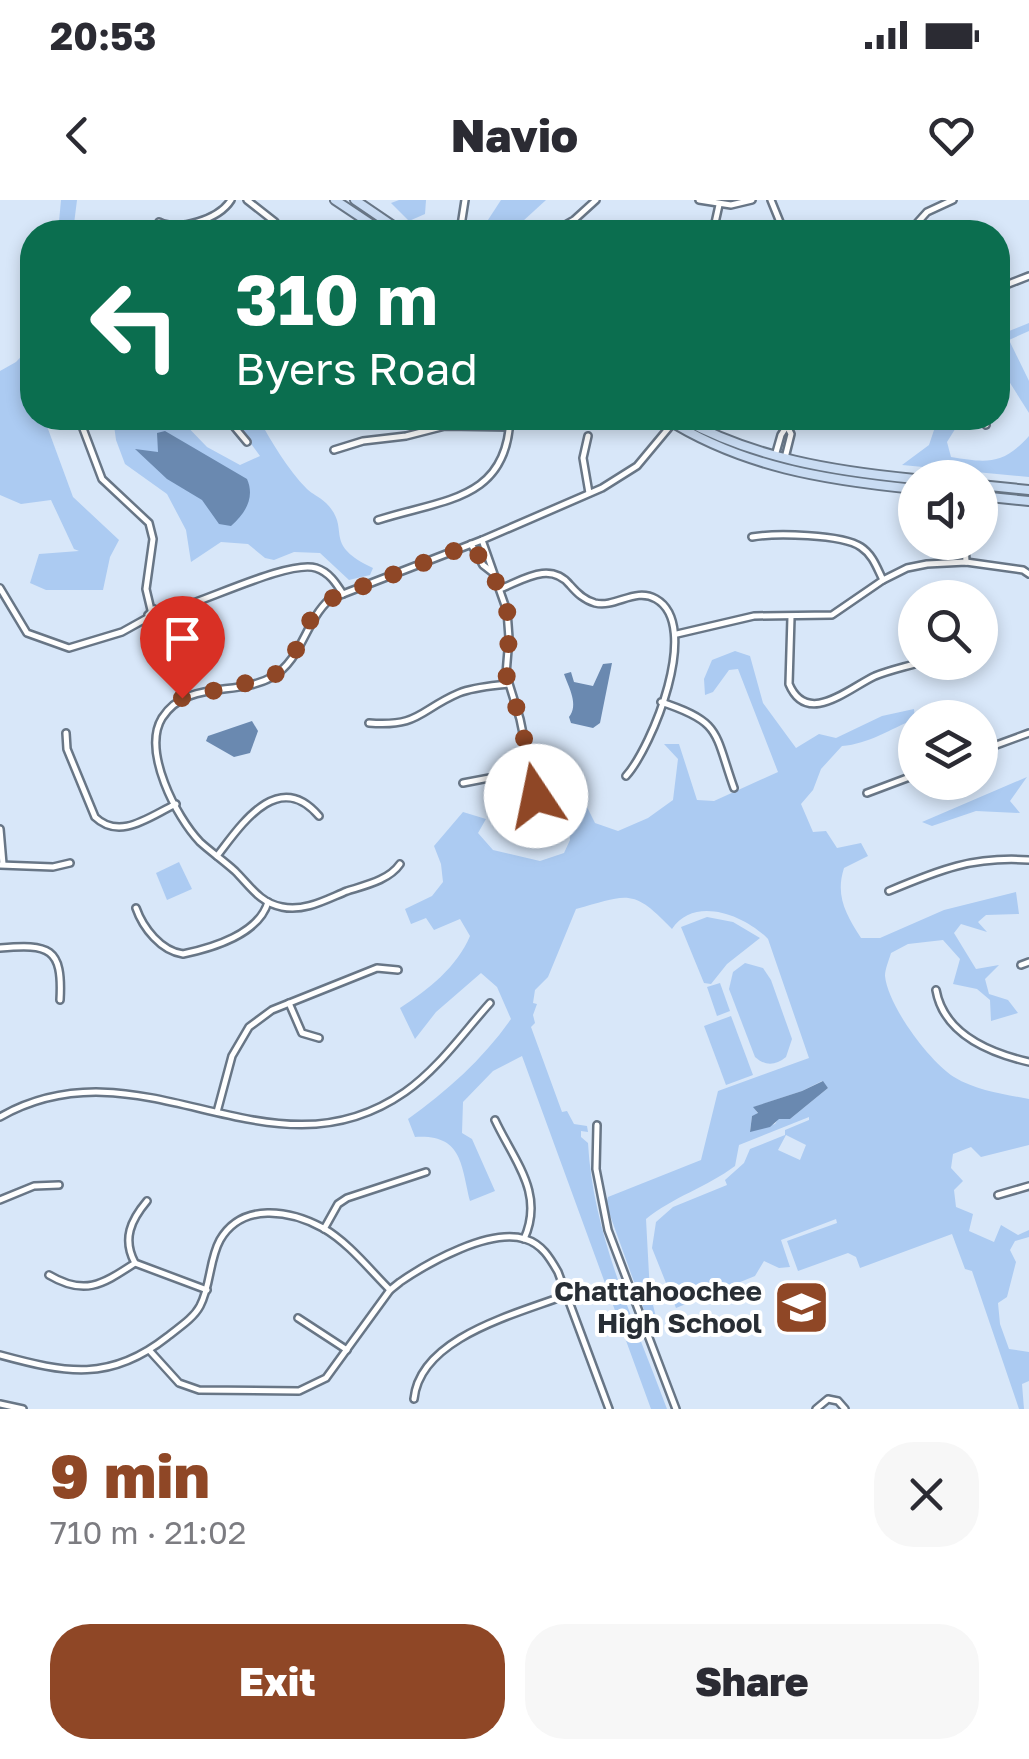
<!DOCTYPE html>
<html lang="en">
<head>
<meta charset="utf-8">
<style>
  body { margin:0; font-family:"Golos Text",sans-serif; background:#f7f7f7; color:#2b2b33; height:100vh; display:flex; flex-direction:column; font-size:38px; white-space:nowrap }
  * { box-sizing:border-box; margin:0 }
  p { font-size:32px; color:#7c7c81 }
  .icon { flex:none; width:55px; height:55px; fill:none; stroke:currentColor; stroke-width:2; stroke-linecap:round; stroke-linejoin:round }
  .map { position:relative; height:1209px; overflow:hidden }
  .panel { display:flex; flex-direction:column; background:#fff; flex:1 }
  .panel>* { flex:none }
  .guide { position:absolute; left:20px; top:20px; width:990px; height:210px; border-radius:40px; box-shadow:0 5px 15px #0003; background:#0b6e4f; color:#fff; overflow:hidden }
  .controls { position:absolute; left:898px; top:260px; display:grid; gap:20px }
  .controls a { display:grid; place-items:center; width:100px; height:100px; border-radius:50%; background:#fff; box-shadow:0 5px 15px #0003; font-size:50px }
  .pin { position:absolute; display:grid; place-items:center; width:85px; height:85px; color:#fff; margin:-102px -42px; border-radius:50% 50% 50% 0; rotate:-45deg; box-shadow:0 0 10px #0007 }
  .pin .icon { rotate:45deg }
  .me { position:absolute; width:110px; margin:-55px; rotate:349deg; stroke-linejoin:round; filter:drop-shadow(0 0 8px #0008) }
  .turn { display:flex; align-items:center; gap:35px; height:210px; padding:0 50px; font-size:45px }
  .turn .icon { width:130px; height:130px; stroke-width:2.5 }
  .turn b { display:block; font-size:70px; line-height:85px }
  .round { display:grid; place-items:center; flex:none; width:105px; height:105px; border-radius:40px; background:#f7f7f7 }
  .summary { display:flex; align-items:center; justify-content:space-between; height:170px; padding:0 50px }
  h1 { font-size:60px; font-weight:800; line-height:75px; color:#8f4726 }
  .action { display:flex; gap:20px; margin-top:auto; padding:20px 50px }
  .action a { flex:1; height:115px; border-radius:40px; background:#8f4726; color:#fff; font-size:40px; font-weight:800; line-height:115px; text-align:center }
  .action a+a { background:#f7f7f7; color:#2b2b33 }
  .status { display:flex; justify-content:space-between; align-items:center; height:70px; padding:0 50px; background:#fff; direction:ltr }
  .status svg { height:28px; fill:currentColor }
  header { display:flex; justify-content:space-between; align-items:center; height:130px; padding:0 50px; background:#fff; font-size:45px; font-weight:800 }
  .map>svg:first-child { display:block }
</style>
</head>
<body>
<div class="status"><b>20:53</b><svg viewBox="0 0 49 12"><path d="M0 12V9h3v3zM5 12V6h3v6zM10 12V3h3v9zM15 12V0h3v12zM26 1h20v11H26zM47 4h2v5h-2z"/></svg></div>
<header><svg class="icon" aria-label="back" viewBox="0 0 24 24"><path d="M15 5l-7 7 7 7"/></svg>Navio<svg class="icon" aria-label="heart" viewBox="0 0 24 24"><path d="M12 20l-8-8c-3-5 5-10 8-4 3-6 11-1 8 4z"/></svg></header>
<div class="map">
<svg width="1029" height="1209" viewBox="0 0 1029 1209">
  <rect width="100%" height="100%" fill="#d8e7f9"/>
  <g fill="#accbf2" fill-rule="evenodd">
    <polygon points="61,0 77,0 73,32 58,32"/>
    <polygon points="399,0 426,0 425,14 409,21 391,3"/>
    <polygon points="501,0 546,0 511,32 485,32 486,23"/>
    <polygon points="1029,123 1029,131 1009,140 1029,181 1029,213 998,164 998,129 1009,131"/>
    <polygon points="32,145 32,171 30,173 32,218 44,218 73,297 119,340 110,357 103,390 46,390 30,383 39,354 79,351 74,349 51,300 21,304 0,295 0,171 16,162"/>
    <path d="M113 218H179L207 247 240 265 260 256 232 218H258C272 242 287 269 307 289 312 294 320 297 326 303 353 330 320 343 373 368L370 375 349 380 320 353 294 352 274 360 265 358 248 344 221 342 191 362 186 330 167 294 125 264 116 240Z"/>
    <path d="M938 218H962L947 242 951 257C987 263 1003 265 1029 236V277L902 265 929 245Z"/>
    <path d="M735 451 750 456 763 503 796 548 819 534 836 538 882 516 914 509 915 519C890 529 869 544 842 546L821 569 813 590 801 604 813 632 826 631 837 648 861 643 868 656 844 668C835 696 846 714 861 738H880L944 710 1016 692 1019 714 986 715 978 722 987 732 961 724 954 733 976 769 999 765 985 779 989 794 1008 800 1018 813 991 821 990 800 977 789 953 784 960 759 943 740 908 744 891 753C889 760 885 769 885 776 888 806 929 861 954 877 977 891 1004 894 1029 899V945L981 957 971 947 953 954 951 968 963 981 954 990 956 1007 973 1014 969 1031 994 1042 1001 1025 1018 1035 1029 1030V1037L1015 1041 1010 1050 1016 1062 1007 1097 998 1103 1000 1124 1009 1149 1029 1152V1181L1022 1184 1024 1209H1019L972 1071 965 1069 952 1034 860 1068 856 1057 848 1053 798 1071 787 1041 837 1023 836 1019 781 1040 790 1067 779 1068 764 1061 755 1076 676 1108 652 1048 656 1022 673 1007 727 985 725 980 744 963 750 949 785 935V930L809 920V917L739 945 735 966C707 987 673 997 646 1019L650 1093 659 1129 652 1132 606 1004 608 997 701 960 718 891 809 858 768 739C745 715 694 695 672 729 632 687 628 695 576 709L548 777 535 790 533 803 537 804 533 815 535 823 531 827 562 912 567 911 574 924 587 926 588 932 581 931V937L588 943C593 1036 635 1122 667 1209H651L522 856 493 871 463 902 462 933 472 939 495 991 470 1001C461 964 462 934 415 937L408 919C447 891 483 859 511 819L497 787 481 773 436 812 415 839 400 808C428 790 457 767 470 736L460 719 434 730 426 718 411 724 405 709 432 696 443 682 441 664 434 646 463 612 486 619 478 633 493 650 540 661 564 653 570 640 567 606 584 601 595 623 618 631 648 618 673 600 678 559 664 544H679L697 600 714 601 778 572 738 469 729 470 713 492 705 495 704 479 712 460ZM822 881 828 888 790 919H778L775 924 750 931 752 916 758 914 754 907 802 891ZM786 935 806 945 800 960 778 950Z"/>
    <polygon points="1027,577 1010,601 1020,613 976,611 932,626 922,622"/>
    <polygon points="179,662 192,689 167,700 156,673"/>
    <polygon points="707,717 733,722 760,738 727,764 711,784 704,783 681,727"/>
    <path d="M745 763 763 768 771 780 792 839 786 857C775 866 765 866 755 857L729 789 733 772Z"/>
    <polygon points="720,783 730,811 717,816 707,787"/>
    <polygon points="731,816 753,875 726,885 704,826"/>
  </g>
  <g fill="#6a89b0">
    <path d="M165 231 247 279C255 297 246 313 231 326L219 324 202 300 167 279 135 249 158 252 157 233Z"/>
    <path d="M612 463 600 523 593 528 571 523 569 517C579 505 569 488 564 474L571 472 574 482 593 486 603 464Z"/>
    <polygon points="252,521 258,531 250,553 234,557 206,541 208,536"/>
    <polygon points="823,881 828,888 790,919 779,919 770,927 750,932 752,916 758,913 753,907 802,891"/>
  </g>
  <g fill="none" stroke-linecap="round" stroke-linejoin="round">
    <defs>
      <g id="minor">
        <polyline points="247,0 275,22"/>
        <polyline points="699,0 731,5 752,0"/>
        <polyline points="771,0 784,32"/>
        <path d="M159 22C179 32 219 19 231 0"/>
        <polyline points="460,32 465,0"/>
        <polyline points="553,32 574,20 596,0"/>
        <polyline points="713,32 719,5"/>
        <polyline points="909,32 927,12 953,0"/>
        <polyline points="998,88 1029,76"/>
        <polyline points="79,218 102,279 149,323 153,339 146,389 151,410"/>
        <polyline points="227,218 247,242"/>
        <polyline points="983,218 986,225"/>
        <polyline points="899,221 901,218"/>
        <polyline points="588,236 583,258 589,293"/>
        <polyline points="334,250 363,241 406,236 445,226 510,227"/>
        <polyline points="775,256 781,235 792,218"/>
        <polyline points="785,258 791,234 788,228"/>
        <path d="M378 320C443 299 507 301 510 218"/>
        <path d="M752 337C775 333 842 334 861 347 873 355 877 368 883 380"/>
        <polyline points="482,340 507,411 509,438 506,474 520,519 536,596 529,610"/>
        <polyline points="965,342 966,362"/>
        <polyline points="471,344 483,365 492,372"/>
        <polyline points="0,388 27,433 69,448 122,432 149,417"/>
        <path d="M500 389C523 380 550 361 570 385 577 393 584 400 595 403 616 408 635 387 656 399 702 425 652 547 626 576"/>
        <path d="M159 414 155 420 148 415 154 409 159 414C195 407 288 359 316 368 329 372 336 383 343 394"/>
        <path d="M791 417 789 484C807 527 849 488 875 476 890 470 905 467 921 462"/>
        <polyline points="677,434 754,416 832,415 883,380 907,368 927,364 966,362 1023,370 1029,374"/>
        <path d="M661 502C722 522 714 532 734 588"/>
        <path d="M369 523C420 527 419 510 459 493 474 487 492 486 508 484"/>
        <path d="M66 533 67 549 95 617C120 641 150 616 176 604"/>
        <polyline points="980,551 1029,533"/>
        <polyline points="463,583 531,570"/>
        <polyline points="867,593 915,575"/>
        <polyline points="0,629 3,664"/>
        <path d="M217 656C241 625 278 568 319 616"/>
        <path d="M400 664C389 680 366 685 347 691 327 699 305 712 282 707 260 703 250 686 235 671 224 661 211 652 200 642 176 617 142 551 162 518 187 479 237 497 272 477 302 460 305 421 330 399L482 340 602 288 637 266 677 218"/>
        <polyline points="0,665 53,667 70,663"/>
        <path d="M889 691C939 670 973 656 1029 660"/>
        <path d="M136 708C143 728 161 751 183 754 212 748 259 734 268 702"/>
        <path d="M0 748C49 744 63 747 60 800"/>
        <polyline points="1021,765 1029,762"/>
        <path d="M936 790C944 835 990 853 1029 862"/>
        <polyline points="289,803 302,833 319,838"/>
        <polyline points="217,912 232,856 249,827 272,810 377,768 398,770"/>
        <path d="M0 917C143 836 269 987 405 892 438 869 463 833 490 803"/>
        <path d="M495 920C514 961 545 993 524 1039"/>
        <polyline points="597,925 596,969 608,1030 676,1209"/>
        <polyline points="998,995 1029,986"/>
        <polyline points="0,1000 34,986 59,985"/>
        <path d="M147 1001C131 1020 122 1039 135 1063L207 1090"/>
        <polyline points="324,1029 338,1004 347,998 426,972"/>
        <path d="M49 1075C86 1097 104 1083 135 1063"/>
        <polyline points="298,1118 347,1150"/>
        <path d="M150 1151 179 1183 199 1190 299 1191 326 1178 390 1090 400 1082C429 1062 490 1028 525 1039 542 1044 550 1058 558 1072L609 1209"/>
        <path d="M0 1155C66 1173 110 1182 167 1137 178 1128 193 1119 200 1106 211 1085 209 1060 220 1040 242 1002 290 1010 323 1028 348 1042 370 1070 390 1090"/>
        <path d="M414 1199C420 1137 517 1114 566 1095"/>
        <polyline points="0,1204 23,1209"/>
        <polyline points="816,1209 828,1199 838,1201 845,1209"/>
      </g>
      <g id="secondary">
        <polyline points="335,0 383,32"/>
        <polyline points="355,0 402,32"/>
        <path d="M665 218C742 267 825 280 915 289"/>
        <path d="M681 218C753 258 833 271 915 279"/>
        <polyline points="980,285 1029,290"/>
        <polyline points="980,296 1029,301"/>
      </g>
    </defs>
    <use href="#minor" stroke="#687686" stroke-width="10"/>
    <use href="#secondary" stroke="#687686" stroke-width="12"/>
    <use href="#minor" stroke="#fff" stroke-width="5"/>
    <use href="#secondary" stroke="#c9dcf3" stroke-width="8"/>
  </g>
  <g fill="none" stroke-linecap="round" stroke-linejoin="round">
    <polyline stroke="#8f4726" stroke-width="18" stroke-dasharray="0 32.4" points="182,498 272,477 290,462 311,419 330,399 472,344 484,365 492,372 507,411 510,424 506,474 520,519 536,596"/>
  </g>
  <defs>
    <symbol id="school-square" viewBox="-11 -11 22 22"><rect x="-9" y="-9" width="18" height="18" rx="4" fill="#8f4726" stroke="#fff"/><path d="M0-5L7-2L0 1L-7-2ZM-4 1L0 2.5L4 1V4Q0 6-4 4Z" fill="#fff"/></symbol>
  </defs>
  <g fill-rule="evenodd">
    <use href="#school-square" x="770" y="1076" width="63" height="63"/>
  </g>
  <g text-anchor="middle" stroke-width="8" stroke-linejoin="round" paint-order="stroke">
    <g font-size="28" font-weight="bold" fill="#282e35" stroke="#fff" text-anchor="end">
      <text x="762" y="1101">Chattahoochee<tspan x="762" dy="32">High School</tspan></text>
    </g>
  </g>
</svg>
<div class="controls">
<a><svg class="icon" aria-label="sound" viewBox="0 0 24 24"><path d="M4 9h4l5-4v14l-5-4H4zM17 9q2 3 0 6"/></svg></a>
<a><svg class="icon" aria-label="search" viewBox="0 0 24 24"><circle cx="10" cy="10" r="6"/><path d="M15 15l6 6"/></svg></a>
<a><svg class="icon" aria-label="layers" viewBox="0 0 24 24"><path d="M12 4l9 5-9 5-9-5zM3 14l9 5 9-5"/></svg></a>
</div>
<div class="pin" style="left:182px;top:498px;background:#d93025"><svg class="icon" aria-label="arrive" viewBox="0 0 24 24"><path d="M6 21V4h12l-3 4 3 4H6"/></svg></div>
<svg class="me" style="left:536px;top:596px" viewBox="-20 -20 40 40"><circle r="19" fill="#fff"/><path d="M0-13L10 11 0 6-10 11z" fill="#8f4726"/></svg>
<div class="guide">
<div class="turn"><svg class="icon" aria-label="left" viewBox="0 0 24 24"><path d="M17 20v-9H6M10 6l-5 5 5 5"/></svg><div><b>310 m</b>Byers Road</div></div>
</div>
</div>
<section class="panel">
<div class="summary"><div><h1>9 min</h1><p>710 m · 21:02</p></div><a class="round"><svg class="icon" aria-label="close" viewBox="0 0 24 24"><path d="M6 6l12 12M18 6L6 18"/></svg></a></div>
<div class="action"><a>Exit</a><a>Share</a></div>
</section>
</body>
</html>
